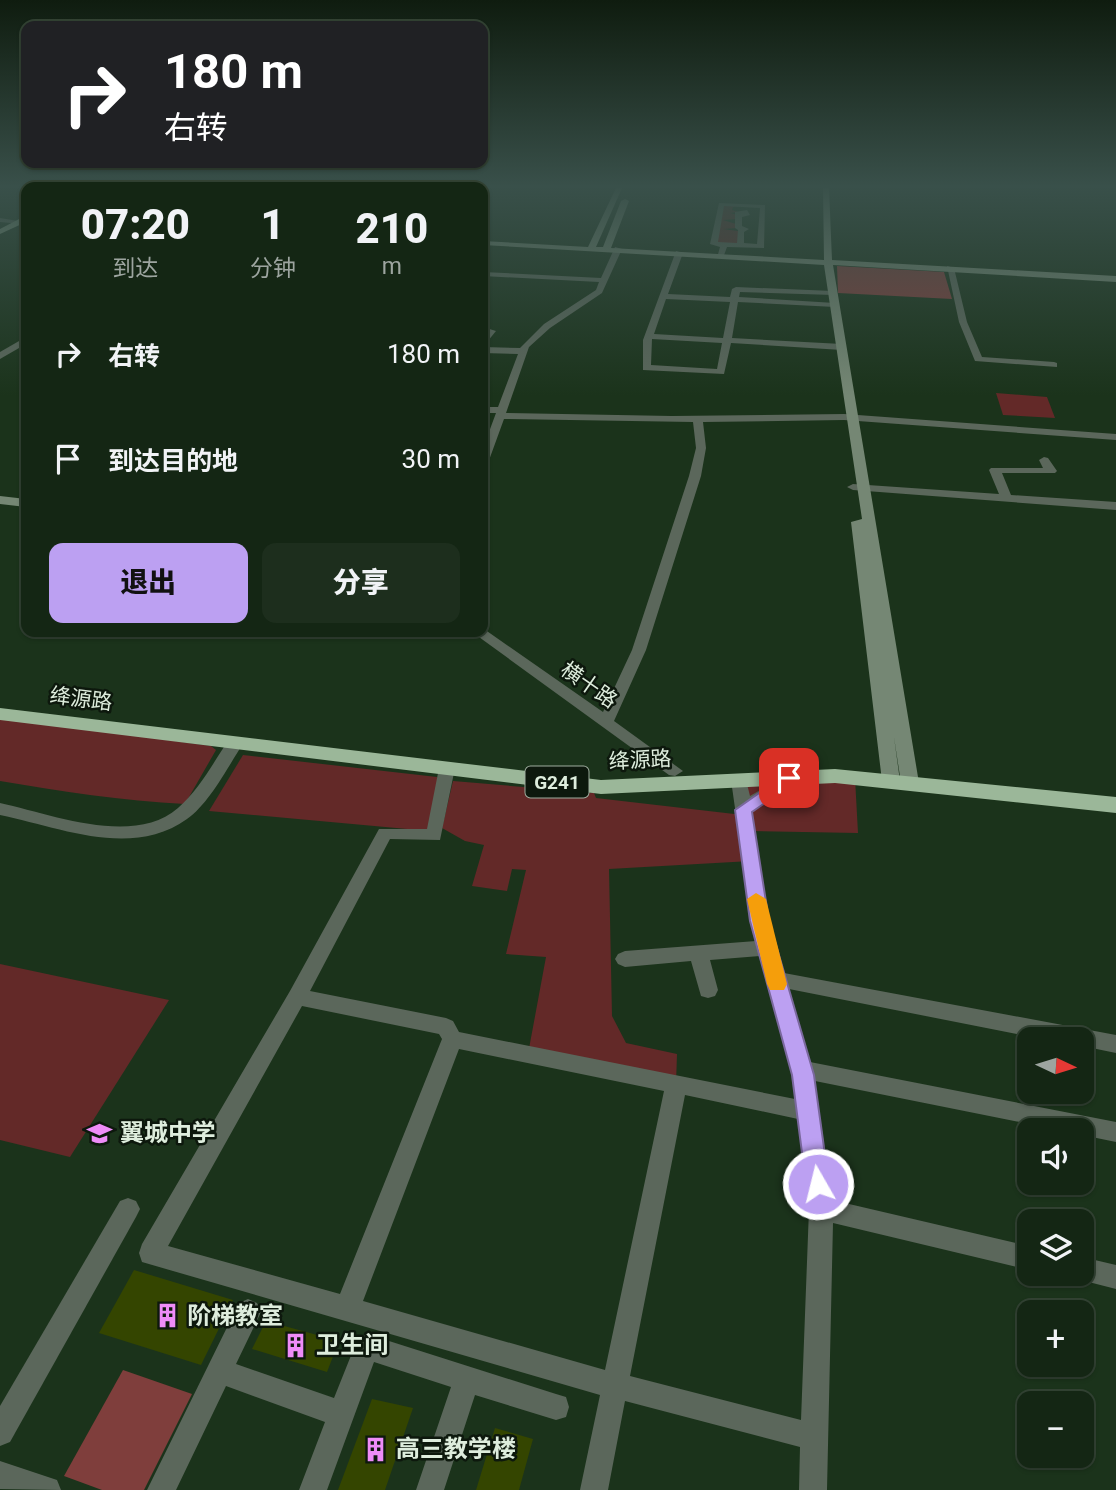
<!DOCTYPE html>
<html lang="zh">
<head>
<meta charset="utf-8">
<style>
  body { margin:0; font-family:Roboto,"Noto Sans SC",sans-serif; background:#1d2e1d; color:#f1f3f6; height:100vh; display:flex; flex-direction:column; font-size:26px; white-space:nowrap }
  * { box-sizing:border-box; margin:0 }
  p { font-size:23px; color:#9da5a0 }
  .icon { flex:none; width:38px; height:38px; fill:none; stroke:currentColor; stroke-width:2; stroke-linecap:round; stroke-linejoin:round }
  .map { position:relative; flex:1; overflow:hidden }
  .sheet { position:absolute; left:21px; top:182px; width:467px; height:455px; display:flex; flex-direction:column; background:#142614; border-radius:14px; box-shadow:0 2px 5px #0004,0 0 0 2px #334334 }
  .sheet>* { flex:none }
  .guide { position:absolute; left:21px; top:21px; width:467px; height:147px; border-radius:14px; box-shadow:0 2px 5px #0004,0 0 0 2px #334334; background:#202124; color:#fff; overflow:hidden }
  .needle { width:46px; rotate:94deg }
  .tools { position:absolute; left:1017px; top:1027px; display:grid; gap:14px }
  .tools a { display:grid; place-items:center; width:77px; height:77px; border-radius:14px; background:#142614; box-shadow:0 2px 5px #0004,0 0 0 2px #334334; font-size:35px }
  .pin { position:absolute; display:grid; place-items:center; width:60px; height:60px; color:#fff; margin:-30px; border-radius:14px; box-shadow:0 4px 10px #0006 }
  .me { position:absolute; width:77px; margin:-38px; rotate:352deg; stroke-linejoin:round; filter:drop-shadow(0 0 5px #0008) }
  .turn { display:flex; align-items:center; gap:24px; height:147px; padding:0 28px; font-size:32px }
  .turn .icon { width:91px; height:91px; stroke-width:2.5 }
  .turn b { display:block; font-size:49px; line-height:60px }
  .eta { display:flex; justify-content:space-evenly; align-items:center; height:119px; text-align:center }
  .eta b { font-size:42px; font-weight:800; line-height:49px }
  .button { display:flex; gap:14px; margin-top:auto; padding:14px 28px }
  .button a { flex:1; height:80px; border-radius:14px; background:#bca0f2; color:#111; font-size:28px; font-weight:800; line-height:80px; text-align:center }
  .button a+a { background:#1d2e1d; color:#f1f3f6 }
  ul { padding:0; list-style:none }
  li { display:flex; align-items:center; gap:21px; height:105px; padding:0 28px }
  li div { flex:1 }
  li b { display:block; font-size:26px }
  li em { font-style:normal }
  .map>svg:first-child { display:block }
</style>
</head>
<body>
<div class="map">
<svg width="1116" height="1490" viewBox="0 0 1116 1490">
  <rect width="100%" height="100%" fill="#1b331b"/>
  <g fill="#632928">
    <polygon points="724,205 741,206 733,207 732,210 738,212 730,213 738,215 737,219 723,220 736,224 737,228 723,229 738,231 739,244 717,243"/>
    <polygon points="996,393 1047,397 1055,418 1003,415"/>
    <path d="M0 717 211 746 216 750 185 804C122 801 61 791 0 781Z"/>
    <polygon points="243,755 437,777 438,791 429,831 209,811"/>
    <polygon points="855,778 858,833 747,831 751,861 609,869 612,1016 626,1043 677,1054 676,1084 528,1054 546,957 506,954 526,870 512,869 507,891 472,886 484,845 465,841 442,828 453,781 594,793 596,798 743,815 739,780"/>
    <polygon points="0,964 169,1000 70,1157 0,1140"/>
  </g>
  <g fill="#7f3e3c">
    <polygon points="837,266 944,272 952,299 838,293"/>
    <polygon points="123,1370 192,1394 144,1490 102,1490 64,1476"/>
  </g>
  <g fill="#344500">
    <polygon points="134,1270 233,1300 201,1365 99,1333"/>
    <polygon points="266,1321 339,1341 327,1372 252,1349"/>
    <polygon points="372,1399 413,1408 385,1490 338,1490"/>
    <polygon points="495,1428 533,1439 519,1490 476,1490"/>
  </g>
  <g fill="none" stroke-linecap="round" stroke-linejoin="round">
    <g fill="#5b675b" fill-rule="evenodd">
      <path d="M719 203 765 205 764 248 727 247 723 258H717L720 247 710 244ZM724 206 760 208 757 244 744 243V232L749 229 742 226V217L750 215 747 210 735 212V228L738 230 737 243 718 242Z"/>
      <polygon points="0,218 24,222 21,224 0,222"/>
      <polygon points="615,247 622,249 602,293 550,328 529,347 506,413 672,416 844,414 1116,434 1116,440 844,420 703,422 706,448 701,476 646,650 614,721 683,771 675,776 669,775 472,632 483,632 484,629 603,712 632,650 689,476 696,448 693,422 504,419 488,463 483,466 483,448 496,413 483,413 483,407 498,407 518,354 483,353 483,347 520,348 544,324 596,290 599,282 483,276 483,272 601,278"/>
      <path d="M676 251 683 253 668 294 730 297 732 289 736 287 833 291 837 293 833 295 740 292 739 297 835 303 839 305 835 307 738 302 732 338 842 344 846 347 842 350 731 343 724 374 643 370V340ZM666 299 730 302 723 338 654 334ZM652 339 722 343 717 369 651 365Z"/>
      <polygon points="947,266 954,268 967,322 982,357 1054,362 1057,363 1057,367 975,361 959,322"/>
      <polygon points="483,327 496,331 483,347 483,338 486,333 483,333"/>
      <polygon points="26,337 26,344 0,359 0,352"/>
      <polygon points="1044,457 1048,458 1057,471 1055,473 1002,473 1011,495 1116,502 1116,510 853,490 847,487 853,484 999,494 989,470 991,468 1043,468 1039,460"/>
      <path d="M236 737 244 742C229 765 209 804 187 819 131 859 59 827 0 815V803C51 814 133 847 178 808 200 789 214 761 230 738Z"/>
      <path d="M447 763 455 768 440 840 390 839 310 991 446 1018 453 1021 459 1032 795 1099 792 1075 760 956 710 960 718 990 715 996 708 998 701 996 691 961 625 967 618 964 615 959 618 954 625 951 756 941 751 921 731 780 733 776H745L750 796 789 773 797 778 795 782 752 811 769 921 784 973 1116 1035V1053L1082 1046V1040H1047L789 989 810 1062 1116 1122V1142L1082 1135V1130H1059L815 1081 832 1200 1029 1246V1270L833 1223 827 1490H799L800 1447 625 1401 608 1490H580L600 1395 142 1262 139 1253 142 1244 290 991 379 829H427L439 768ZM302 1006 439 1034 442 1039 340 1294 168 1246ZM459 1049 664 1091 605 1370 363 1301ZM685 1095 798 1119 809 1209 801 1420 630 1376Z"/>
      <polygon points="128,1198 136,1201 140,1209 136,1217 10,1442 0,1446 0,1406 120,1201"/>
      <polygon points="1082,1257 1116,1265 1116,1289 1073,1278 1072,1274 1082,1274"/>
      <polygon points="248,1299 257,1303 261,1312 236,1364 334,1398 358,1338 367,1334 556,1394 566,1397 569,1407 566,1417 556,1420 475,1395 444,1490 416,1490 451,1387 374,1362 327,1490 299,1490 325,1422 226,1386 176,1490 147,1490 239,1303"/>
      <polygon points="0,1461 57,1480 61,1490 0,1489"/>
    </g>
    <g fill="#758774" fill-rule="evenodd">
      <polygon points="616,188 622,188 596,247 603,247 621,201 625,199 629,201 611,248 824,260 823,188 829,188 832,260 1116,276 1116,282 833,265 919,783 916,787 910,789 901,783 894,737 900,781 891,787 882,781 851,522 862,519 824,265 483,245 483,241 588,247"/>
      <polygon points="0,496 26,499 26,507 0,504"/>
    </g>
    <polygon fill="#89a087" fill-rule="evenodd" points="23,217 26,217 26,222 0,234 0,229"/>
    <polygon fill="#9bb799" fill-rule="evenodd" points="0,708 601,780 835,769 1116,797 1116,813 835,783 601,794 0,720"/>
  </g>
  <linearGradient id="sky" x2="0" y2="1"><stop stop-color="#0f1c0f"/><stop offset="0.47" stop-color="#39504a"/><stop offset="1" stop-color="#39504a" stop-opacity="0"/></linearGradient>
  <rect width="1116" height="396" fill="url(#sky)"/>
  <polygon fill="#bca0f2" stroke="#7a689d" stroke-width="2" points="789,772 795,774 795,782 752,812 769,921 814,1075 829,1184 826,1192 818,1195 809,1192 806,1184 792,1075 750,921 735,810"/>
  <polygon fill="#f59e0b" points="756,893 766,899 787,984 784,990 770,990 767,984 747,899"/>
  <defs>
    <symbol id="school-bare" viewBox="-9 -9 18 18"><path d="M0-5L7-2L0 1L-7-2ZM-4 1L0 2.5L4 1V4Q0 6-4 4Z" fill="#ee8cf8" stroke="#0d180d" stroke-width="2.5" paint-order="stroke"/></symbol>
    <symbol id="building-bare" viewBox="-9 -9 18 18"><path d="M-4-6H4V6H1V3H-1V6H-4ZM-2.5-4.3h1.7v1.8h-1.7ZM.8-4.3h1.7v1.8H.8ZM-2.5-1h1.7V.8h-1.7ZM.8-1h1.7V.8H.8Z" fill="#ee8cf8" stroke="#0d180d" stroke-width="2.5" paint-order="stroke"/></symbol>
  </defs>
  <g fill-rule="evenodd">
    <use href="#school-bare" x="82" y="1116" width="35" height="35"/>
    <use href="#building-bare" x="150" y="1298" width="35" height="35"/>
    <use href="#building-bare" x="278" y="1328" width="35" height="35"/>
    <use href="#building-bare" x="358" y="1432" width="35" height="35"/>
  </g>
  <g text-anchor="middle" stroke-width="5" stroke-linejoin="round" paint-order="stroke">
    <rect fill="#0d180d" stroke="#9fad9f" stroke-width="2" x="525.5" y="766.5" width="63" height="31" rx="5"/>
    <g font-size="19" font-weight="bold" fill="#deeddd">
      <text x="557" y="789">G241</text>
    </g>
    <g font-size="21" fill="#deeddd" stroke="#0d180d">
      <text transform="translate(589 685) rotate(35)" y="7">横十路</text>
      <text transform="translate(81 699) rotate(7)" y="7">绛源路</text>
      <text transform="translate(640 760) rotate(-3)" y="7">绛源路</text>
    </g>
    <g font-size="24" font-weight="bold" fill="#deeddd" stroke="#0d180d" text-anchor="start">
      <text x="120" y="1141">翼城中学</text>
      <text x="187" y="1324">阶梯教室</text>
      <text x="316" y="1353">卫生间</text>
      <text x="396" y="1457">高三教学楼</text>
    </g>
  </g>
</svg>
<div class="tools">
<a><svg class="needle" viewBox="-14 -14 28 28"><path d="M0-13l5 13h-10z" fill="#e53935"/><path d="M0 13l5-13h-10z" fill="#9da5a0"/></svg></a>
<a><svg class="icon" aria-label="sound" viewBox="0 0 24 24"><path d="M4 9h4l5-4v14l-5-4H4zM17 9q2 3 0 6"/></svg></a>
<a><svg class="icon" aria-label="layers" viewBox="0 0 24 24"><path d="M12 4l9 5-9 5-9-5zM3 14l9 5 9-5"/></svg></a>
<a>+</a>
<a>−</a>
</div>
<div class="pin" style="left:789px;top:778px;background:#d93025"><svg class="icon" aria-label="arrive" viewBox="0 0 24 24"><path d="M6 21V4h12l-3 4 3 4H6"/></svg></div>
<svg class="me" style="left:818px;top:1184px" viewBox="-20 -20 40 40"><circle r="17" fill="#bca0f2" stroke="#fff" stroke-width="3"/><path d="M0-11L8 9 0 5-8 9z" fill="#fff"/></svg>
<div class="guide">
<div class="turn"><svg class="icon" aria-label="right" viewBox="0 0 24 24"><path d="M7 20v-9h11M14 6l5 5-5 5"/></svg><div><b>180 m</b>右转</div></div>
</div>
<section class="sheet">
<div class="eta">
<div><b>07:20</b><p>到达</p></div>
<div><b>1</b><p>分钟</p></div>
<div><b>210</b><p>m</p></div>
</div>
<ul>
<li><svg class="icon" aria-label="right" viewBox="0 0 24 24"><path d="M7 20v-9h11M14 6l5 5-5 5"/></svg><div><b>右转</b></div><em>180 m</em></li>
<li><svg class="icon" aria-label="arrive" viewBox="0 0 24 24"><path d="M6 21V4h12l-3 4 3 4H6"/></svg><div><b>到达目的地</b></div><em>30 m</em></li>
</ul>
<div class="button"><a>退出</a><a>分享</a></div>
</section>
</div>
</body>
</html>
